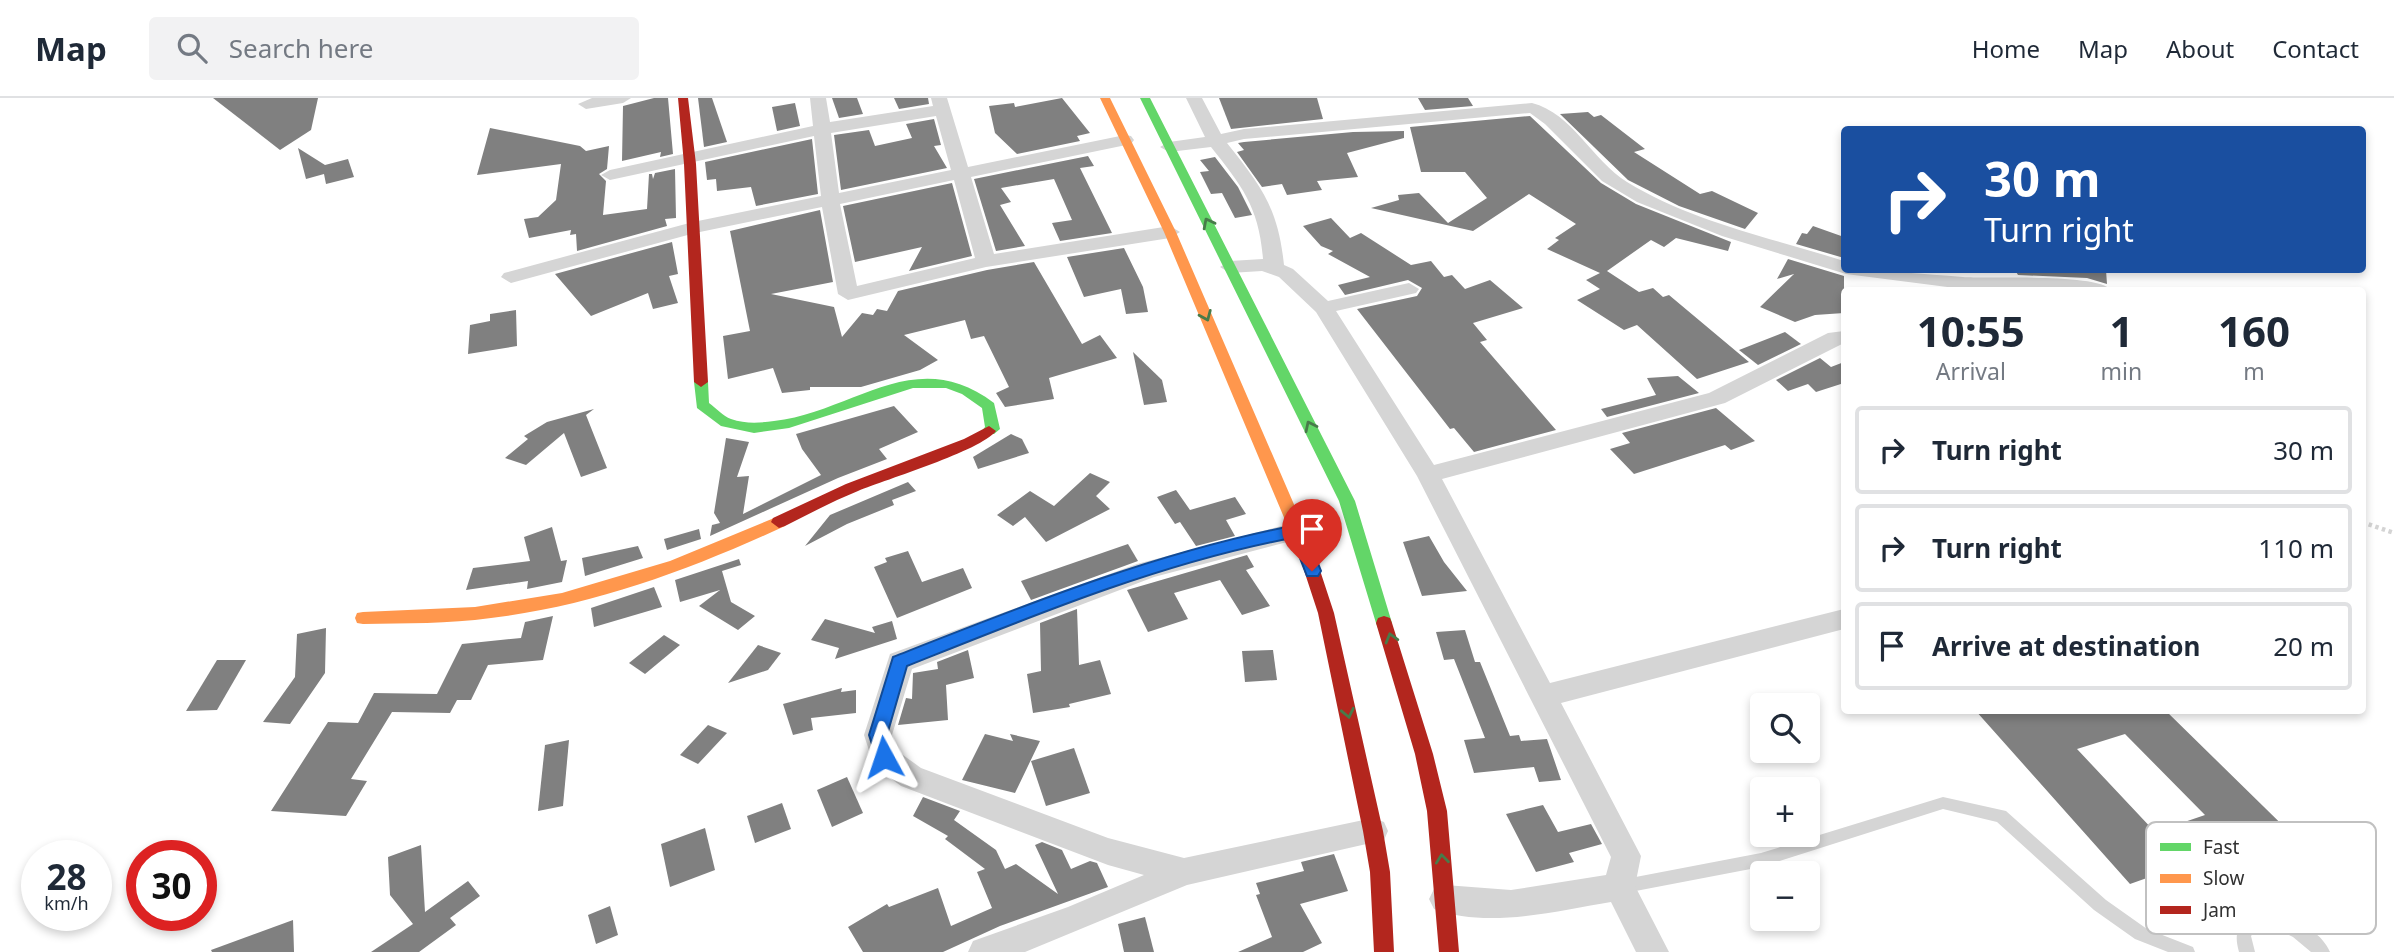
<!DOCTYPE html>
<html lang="en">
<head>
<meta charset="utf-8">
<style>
  body { margin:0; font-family:"Noto Sans",sans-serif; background:#f2f2f3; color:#1f2937; height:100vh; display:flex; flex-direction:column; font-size:26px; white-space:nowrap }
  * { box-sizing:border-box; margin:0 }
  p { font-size:23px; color:#747a83 }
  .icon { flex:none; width:38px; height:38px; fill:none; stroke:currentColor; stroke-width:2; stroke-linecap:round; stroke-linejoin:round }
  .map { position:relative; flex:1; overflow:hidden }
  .sheet { position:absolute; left:1841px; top:189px; width:525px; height:427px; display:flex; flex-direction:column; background:#fff; border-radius:7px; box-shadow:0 4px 10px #0003 }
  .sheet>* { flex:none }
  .banner { position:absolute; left:1841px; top:28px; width:525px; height:147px; border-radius:7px; box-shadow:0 4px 10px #0003; background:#1a4fa0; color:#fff; overflow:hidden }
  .fabs { position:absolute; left:1750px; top:595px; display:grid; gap:14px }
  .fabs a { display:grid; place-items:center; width:70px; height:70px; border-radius:7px; background:#fff; box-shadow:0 4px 10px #0003; font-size:35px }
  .speed { position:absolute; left:21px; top:742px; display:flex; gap:14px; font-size:35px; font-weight:700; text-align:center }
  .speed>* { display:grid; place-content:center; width:91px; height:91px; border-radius:50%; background:#fff; box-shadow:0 4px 10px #0003; line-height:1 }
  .speed small { font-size:18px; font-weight:400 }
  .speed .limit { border:10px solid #d22; background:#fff; color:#111 }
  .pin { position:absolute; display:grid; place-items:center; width:60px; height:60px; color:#fff; margin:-72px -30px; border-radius:50% 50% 50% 0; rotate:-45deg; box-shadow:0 0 7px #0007 }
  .pin .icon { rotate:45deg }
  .me { position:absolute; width:77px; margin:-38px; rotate:355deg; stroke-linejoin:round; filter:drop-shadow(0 0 5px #0008) }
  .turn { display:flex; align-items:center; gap:24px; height:147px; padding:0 28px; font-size:32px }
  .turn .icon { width:91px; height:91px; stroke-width:2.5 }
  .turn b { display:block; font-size:49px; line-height:60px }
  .eta { display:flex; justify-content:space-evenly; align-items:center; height:119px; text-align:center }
  .eta b { font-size:42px; font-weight:700; line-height:49px }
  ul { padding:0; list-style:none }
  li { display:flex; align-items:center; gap:21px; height:88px; margin:0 14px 10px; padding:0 14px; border:4px solid #e0e1e3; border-radius:7px }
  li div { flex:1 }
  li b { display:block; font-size:26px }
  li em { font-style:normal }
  header { display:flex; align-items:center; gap:42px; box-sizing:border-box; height:98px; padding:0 35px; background:#fff; border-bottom:2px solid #e0e1e3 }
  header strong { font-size:33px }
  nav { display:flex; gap:38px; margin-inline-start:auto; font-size:24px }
  .search { width:490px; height:63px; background:#f2f2f3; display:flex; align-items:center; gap:18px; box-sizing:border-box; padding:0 24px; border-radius:7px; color:#747a83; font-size:26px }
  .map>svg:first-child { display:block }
</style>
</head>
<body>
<header>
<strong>Map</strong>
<div class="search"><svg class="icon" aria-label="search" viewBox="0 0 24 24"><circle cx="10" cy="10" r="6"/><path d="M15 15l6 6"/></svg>Search here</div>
<nav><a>Home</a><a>Map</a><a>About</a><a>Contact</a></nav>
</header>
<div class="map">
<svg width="2394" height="854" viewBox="0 0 2394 854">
  <rect width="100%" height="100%" fill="#fff"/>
  <g fill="#808080" fill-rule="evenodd">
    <polygon points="213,0 318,0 311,32 280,52"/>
    <polygon points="654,0 668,0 673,56 660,59 661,54 622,63 623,8"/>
    <polygon points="698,0 712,0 727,44 704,49"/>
    <polygon points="832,0 857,0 863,16 839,20"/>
    <polygon points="894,0 928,0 929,6 899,11"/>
    <polygon points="1062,0 1090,35 1077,38 1080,43 1017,56 995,35 989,8 1014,5 1015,9"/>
    <polygon points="1219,0 1317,0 1323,21 1231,31"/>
    <polygon points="1418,0 1468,0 1473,8 1425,12"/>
    <polygon points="795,5 800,28 777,33 772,9"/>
    <polygon points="1588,14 1594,19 1601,17 1645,51 1634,54 1700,96 1712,93 1758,115 1745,131 1679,108 1628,82 1560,16"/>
    <polygon points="1530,18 1601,85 1636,106 1731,144 1728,153 1676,140 1664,149 1651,142 1607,173 1639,194 1653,190 1663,199 1669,197 1749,264 1697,281 1637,227 1624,232 1577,202 1600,191 1586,182 1600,175 1547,151 1559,142 1555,140 1576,126 1529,96 1473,133 1371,110 1399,102 1398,97 1419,95 1448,125 1487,100 1465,74 1421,74 1410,29"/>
    <polygon points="934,21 941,47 934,48 947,70 841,92 834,37 869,32 875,48 912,40 906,26"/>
    <polygon points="490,30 580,48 586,53 609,48 607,71 599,76 606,83 603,117 647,111 649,76 652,76 653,81 655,75 675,71 676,120 665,121 667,128 577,153 576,136 570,137 571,132 529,140 524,121 538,119 556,102 561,66 477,77"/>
    <polygon points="1404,33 1404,40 1347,55 1358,79 1317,83 1322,92 1287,97 1282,86 1262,89 1237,54 1244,52 1238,45 1244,44 1353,34"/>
    <polygon points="812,41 818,96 756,108 751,89 717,93 716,81 707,82 705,64"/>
    <polygon points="298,50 325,67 348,61 354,79 326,86 324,76 306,81"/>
    <polygon points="1088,58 1094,68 1080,70 1112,135 1060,143 1052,125 1072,122 1054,81 1001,90 1011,104 1000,107 1025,148 996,153 974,81"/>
    <polygon points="1215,59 1238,89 1252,117 1235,120 1222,95 1211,96 1200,74 1209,73 1200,62"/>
    <polygon points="952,85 972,158 909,173 922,149 855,164 843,108"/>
    <polygon points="820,112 833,184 771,196 834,209 842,239 862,215 873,217 877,211 887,213 898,193 987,172 1034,164 1082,246 1100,237 1117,260 1049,280 1054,301 1005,309 996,295 1009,289 984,238 971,241 965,222 904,237 938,262 920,272 861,289 810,289 810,292 782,295 773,270 728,281 723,238 750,233 730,133"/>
    <polygon points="1331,120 1350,140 1361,135 1411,167 1431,163 1444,179 1452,177 1465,191 1490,182 1523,210 1473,225 1487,242 1480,244 1556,332 1474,354 1454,330 1450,331 1357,211 1417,198 1422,190 1408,182 1345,197 1338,187 1370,179 1328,156 1333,153 1321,148 1303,128"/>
    <polygon points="1813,128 1844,139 1844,160 1796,146 1802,135 1807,136"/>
    <polygon points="672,144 678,176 669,178 678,205 653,211 648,195 591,218 555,176"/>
    <polygon points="1124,150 1143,189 1148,214 1126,216 1121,191 1084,199 1067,159"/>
    <polygon points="1788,161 1844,178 1844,215 1815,217 1795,224 1760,209 1794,176 1777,181"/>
    <polygon points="2015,172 2106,172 2107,186 2087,180 2018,177"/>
    <polygon points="516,212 517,248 468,256 470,227 490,223 490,216"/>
    <polygon points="1785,234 1801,246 1758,267 1739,252"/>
    <polygon points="1133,254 1162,282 1167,304 1144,307"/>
    <polygon points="1820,260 1831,269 1844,264 1844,285 1816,294 1808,286 1788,293 1776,282"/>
    <polygon points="1678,278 1699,295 1607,319 1601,311 1656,297 1647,280"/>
    <polygon points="894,308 918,334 879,351 887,361 838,380 710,438 712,427 720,425 714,415 726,340 749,344 737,379 749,378 743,416 821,377 802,351 796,336"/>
    <polygon points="1716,310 1755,343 1731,352 1725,347 1634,376 1610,351 1630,345 1622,335"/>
    <polygon points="594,311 586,317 607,370 581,379 564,335 526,367 505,360 528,341 524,338 547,324"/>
    <polygon points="1011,336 1022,341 1029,355 978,371 973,359"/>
    <polygon points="1090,375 1110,384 1096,398 1110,411 1046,444 1025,419 1013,428 997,417 1030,393 1054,408"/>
    <polygon points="908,384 916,393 892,402 894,407 847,426 805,448 830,417"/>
    <polygon points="1176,392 1190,412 1235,399 1246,416 1226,422 1235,438 1196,448 1180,424 1175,426 1157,399"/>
    <polygon points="552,429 561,463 567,462 562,484 527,491 528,483 466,492 473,470 530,463 524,439"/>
    <polygon points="699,431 701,441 667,452 664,441"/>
    <polygon points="1429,438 1444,464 1467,493 1422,498 1403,444"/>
    <polygon points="1128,446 1138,463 1031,502 1021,483"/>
    <polygon points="638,448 643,460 585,478 582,460"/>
    <polygon points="908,453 922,484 963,470 972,490 897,520 874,469 887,464 885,460"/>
    <polygon points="1247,457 1254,469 1246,472 1270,508 1242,517 1220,482 1174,495 1188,521 1148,534 1127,492"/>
    <polygon points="739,461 741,467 722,473 731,504 755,518 738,532 699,508 720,492 680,504 675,482"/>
    <polygon points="654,489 662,509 594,529 591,510"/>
    <polygon points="1077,511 1079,567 1100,562 1111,596 1069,606 1070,609 1033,615 1027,576 1041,573 1040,525"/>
    <polygon points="553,518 543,562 488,567 471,602 457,602 450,615 392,614 351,681 367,683 346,718 271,713 328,624 358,625 374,595 437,596 462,546 521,540 525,524"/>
    <polygon points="825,521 875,535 872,529 892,523 897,541 835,561 839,550 811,542"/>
    <polygon points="326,530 325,575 290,626 263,624 295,579 297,536"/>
    <polygon points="1465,532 1475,564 1480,564 1510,638 1519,637 1521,643 1547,641 1561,682 1539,684 1534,669 1474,675 1464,642 1485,640 1454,561 1444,562 1436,534"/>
    <polygon points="664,537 680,547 645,576 629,565"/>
    <polygon points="758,547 781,555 768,572 728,585"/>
    <polygon points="968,552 974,580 946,587 948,622 898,627 906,600 912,601 913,575 938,571 937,564"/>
    <polygon points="1273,552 1277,582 1245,584 1242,553"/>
    <polygon points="217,562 246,562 217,612 186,613"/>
    <polygon points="842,590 841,594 856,592 856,615 811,620 813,632 793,637 783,606"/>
    <path d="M1975 612H2165L2363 806 2317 823 2267 771 2199 796 2175 770 2130 786ZM2125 636 2205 717 2155 734 2077 651Z"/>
    <polygon points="708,627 727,635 698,666 680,657"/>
    <polygon points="985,636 1013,643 1010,636 1040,643 1015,695 962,682"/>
    <polygon points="569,642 563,708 538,713 545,647"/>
    <polygon points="1074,650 1090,695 1046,708 1031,663"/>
    <polygon points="847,679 863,715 832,729 817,692"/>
    <polygon points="923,699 960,713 954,722 996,752 1005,771 1016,766 1058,796 1035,747 1042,744 1062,752 1071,771 1090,763 1097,765 1108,789 1000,828 943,854 863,854 848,829 887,806 889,809 938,790 951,828 992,810 977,774 985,771 945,741 948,738 913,718"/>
    <polygon points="782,705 791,731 755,745 747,718"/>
    <polygon points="1543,707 1558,734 1591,726 1602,746 1569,755 1574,764 1536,774 1506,716"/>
    <polygon points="705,730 715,772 670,789 661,746"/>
    <polygon points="421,747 425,814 468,783 480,798 450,820 456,827 419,854 371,854 413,826 390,797 388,759"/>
    <polygon points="1334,756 1348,793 1300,806 1322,845 1303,854 1238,854 1272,839 1256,797 1260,796 1256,785 1304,773 1301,764"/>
    <polygon points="610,808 618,837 596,846 588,817"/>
    <polygon points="1145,819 1154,854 1124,854 1118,826"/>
    <polygon points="293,822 294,854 212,854 211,852"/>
  </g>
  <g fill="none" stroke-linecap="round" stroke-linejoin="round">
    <polyline stroke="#d4d4d4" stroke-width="4.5" stroke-dasharray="3.5 3.5" stroke-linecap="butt" points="2362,424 2394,435"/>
    <g fill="#d5d5d5" fill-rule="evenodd">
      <polygon points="1943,699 2006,713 2106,802 2147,831 2193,849 2195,854 2168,854 2135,841 2094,812 1997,724 1943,711 1761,769 1620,796 1615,794 1612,789 1615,784 1620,782 1761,755"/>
      <path d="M2261 817C2286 817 2319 829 2330 854H2311L2293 839 2281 833H2255L2251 838 2255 854H2239C2235 839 2236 834 2244 821Z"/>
    </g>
    <g fill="#d5d5d5" fill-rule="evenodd">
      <polygon points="631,0 623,5 586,11 578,6 592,0"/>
      <path d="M810 0H826L830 24 933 8 931 0H947L968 69 1125 37 1131 38 1134 42 1131 46 971 79 994 156 1170 128 1180 134 1170 140 986 169 848 202 838 196 822 109 695 135 511 185 501 179 504 175 693 124 821 98 814 38 610 82 601 77 610 72 813 28ZM936 18 951 72 839 95 831 35ZM954 82 975 160 857 188 840 106Z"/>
      <path d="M1186 0H1202L1221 36 1244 31 1532 5C1572 15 1593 63 1627 84 1692 124 1772 140 1844 163V172C1885 172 1923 176 1963 179 1988 181 2099 175 2111 192L1963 191 1846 176 1722 138 1637 104 1602 83 1545 26 1530 15 1244 41 1227 45C1262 89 1278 110 1284 167L1293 171 1328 203 1409 185 1419 191 1416 195 1336 213 1434 367 1709 295 1828 235 1844 233V245L1725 305 1442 381 1550 585 1844 511V531L1561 605 1641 758 1635 788 1669 854H1636L1611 804C1557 813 1487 831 1434 811L1429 801 1434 791 1445 787 1511 792 1606 777 1611 759 1417 378 1316 214 1279 179 1262 173 1230 175 1220 169 1230 163 1263 161C1259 109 1242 88 1211 49L1169 54 1160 49 1169 44 1205 39Z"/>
      <polygon points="1297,424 1306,427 1309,433 1306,439 1154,479 912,571 892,637 896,652 921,670 1108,740 1184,760 1373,720 1384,724 1388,733 1384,742 1187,787 1025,854 968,854 973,843 1068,809 1144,777 1108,767 901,688 874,668 864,637 890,556 1137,466"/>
    </g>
    <g fill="#63d668" fill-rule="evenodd">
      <polygon points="1140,0 1150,0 1355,403 1392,525 1390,530 1378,530 1376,525 1339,403"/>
      <path d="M701 279 708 284 709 305C716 310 723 318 731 321 745 326 760 325 774 323 854 314 915 245 994 305L1000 331 994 336H984L982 333 985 329 982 310 962 296 946 290H913L789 330 754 335 721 328 697 310 694 284Z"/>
    </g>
    <g fill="#ff974d" fill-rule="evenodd">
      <polygon points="1100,0 1110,0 1176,134 1312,448 1310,452 1304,454 1296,448 1164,134"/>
      <path d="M779 418 787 424 785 428C692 471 593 508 491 520 448 526 406 525 363 526L357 525 355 520 357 515 363 514 475 509 562 495 670 463Z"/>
    </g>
    <g fill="#b3261e" fill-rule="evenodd">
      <polygon points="678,0 688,0 696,66 708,284 701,289 694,284 684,66"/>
      <path d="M989 328 996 333C980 353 887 381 858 393 833 403 809 416 785 428L779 430 771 424 773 420 846 386 964 341Z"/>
      <polygon points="1304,442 1312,448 1334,515 1383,733 1390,774 1394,854 1374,854 1370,774 1363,733 1318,515 1296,448"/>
      <polygon points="1384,518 1390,520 1392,525 1433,656 1447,713 1459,854 1439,854 1427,713 1415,656 1376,525 1378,520"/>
    </g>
  </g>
  <defs><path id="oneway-chevron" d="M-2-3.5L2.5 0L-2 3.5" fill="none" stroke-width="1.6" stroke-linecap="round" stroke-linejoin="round" transform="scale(1.75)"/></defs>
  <g stroke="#487b4a">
    <use href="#oneway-chevron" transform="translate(1208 125) rotate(-117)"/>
    <use href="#oneway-chevron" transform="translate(1206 218) rotate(67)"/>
    <use href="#oneway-chevron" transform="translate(1310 328) rotate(-116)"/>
    <use href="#oneway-chevron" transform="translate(1391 540) rotate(-106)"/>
    <use href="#oneway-chevron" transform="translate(1348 615) rotate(78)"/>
    <use href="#oneway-chevron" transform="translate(1442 761) rotate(-96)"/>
  </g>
  <path fill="#1a73e8" stroke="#114b97" stroke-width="2" d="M1297 427 1305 433 1321 473 1318 478H1307L1292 440C1160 465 1032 518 907 568L887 637 893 659 891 665H878L869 637 893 559C1025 507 1159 453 1297 427Z"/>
  <rect x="2146" y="724" width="230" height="112" rx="10" fill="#fff" stroke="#c1c1c1" stroke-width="2"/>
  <rect x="2160" y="745" width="31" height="8" fill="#63d668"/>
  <rect x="2160" y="776" width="31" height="9" fill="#ff974d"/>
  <rect x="2160" y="808" width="31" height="8" fill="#b3261e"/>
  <g font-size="19" fill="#313131">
    <text x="2203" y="756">Fast</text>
    <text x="2203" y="787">Slow</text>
    <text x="2203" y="819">Jam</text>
  </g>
</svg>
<div class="fabs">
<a><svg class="icon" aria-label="search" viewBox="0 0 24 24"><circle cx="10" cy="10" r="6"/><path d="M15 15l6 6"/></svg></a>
<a>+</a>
<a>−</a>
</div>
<div class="speed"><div>28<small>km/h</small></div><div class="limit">30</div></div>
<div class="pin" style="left:1312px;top:473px;background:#d93025"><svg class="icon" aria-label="arrive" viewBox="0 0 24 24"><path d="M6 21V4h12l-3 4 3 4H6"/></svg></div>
<svg class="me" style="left:884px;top:659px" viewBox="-20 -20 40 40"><path d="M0-17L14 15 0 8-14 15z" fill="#1a73e8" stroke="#fff" stroke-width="4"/></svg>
<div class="banner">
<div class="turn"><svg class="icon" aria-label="right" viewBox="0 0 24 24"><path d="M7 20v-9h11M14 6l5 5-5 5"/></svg><div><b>30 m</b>Turn right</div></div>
</div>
<section class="sheet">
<div class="eta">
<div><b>10:55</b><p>Arrival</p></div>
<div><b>1</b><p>min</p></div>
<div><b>160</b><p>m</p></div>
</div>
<ul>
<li><svg class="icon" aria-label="right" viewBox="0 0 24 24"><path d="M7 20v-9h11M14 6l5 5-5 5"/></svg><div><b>Turn right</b></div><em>30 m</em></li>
<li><svg class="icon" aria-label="right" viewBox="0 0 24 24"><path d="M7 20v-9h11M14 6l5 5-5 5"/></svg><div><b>Turn right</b></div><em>110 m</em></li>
<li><svg class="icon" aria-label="arrive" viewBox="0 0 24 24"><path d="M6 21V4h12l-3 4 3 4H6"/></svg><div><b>Arrive at destination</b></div><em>20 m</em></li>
</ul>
</section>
</div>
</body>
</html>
